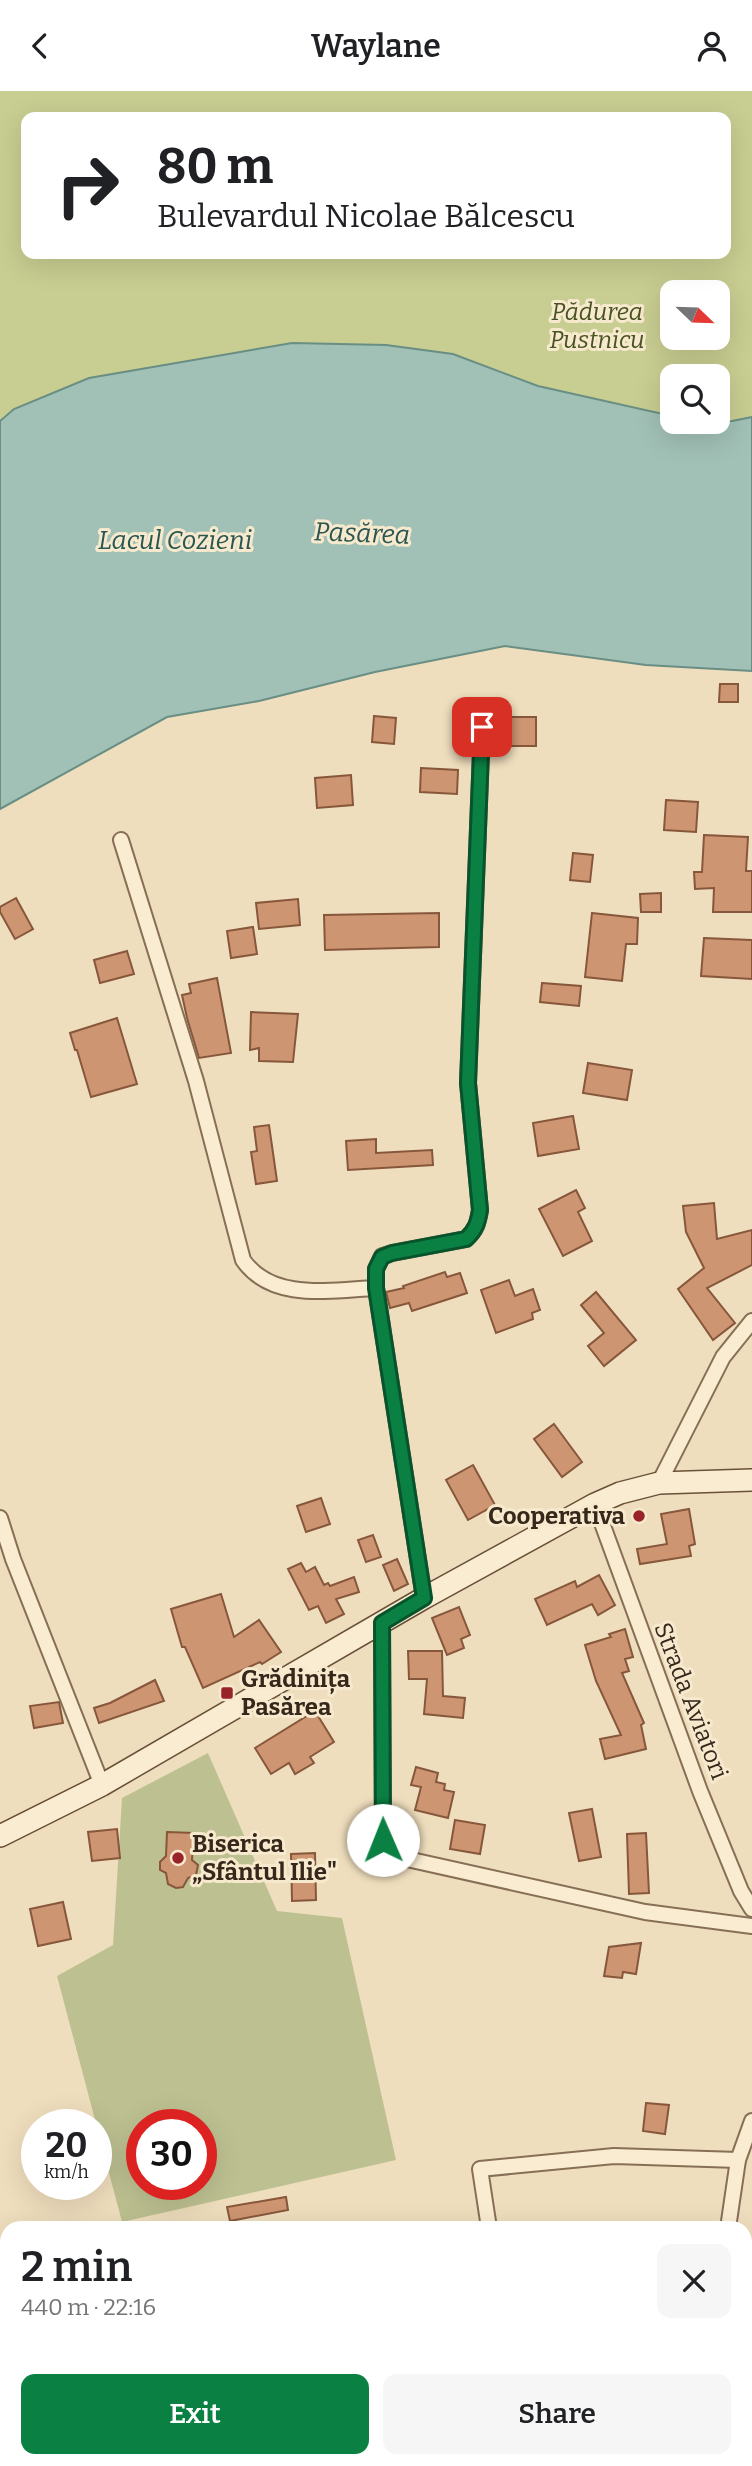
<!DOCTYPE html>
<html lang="en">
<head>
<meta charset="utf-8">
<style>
  body { margin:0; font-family:Bitter,serif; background:#f6f6f6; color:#202124; height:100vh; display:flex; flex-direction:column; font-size:26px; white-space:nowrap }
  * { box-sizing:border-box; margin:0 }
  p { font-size:23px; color:#757577 }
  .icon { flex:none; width:38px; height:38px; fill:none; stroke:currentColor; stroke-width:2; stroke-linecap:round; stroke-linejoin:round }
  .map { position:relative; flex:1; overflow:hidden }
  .side { position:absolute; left:0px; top:2130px; width:752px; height:247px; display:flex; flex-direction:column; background:#fff; border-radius:21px 21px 0 0; box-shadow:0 7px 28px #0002 }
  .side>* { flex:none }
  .top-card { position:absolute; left:21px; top:21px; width:710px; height:147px; border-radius:14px; box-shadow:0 7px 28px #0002; background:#fff; color:#202124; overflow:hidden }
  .needle { width:46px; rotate:113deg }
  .fabs { position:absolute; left:660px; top:189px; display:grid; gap:14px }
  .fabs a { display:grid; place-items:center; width:70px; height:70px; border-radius:14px; background:#fff; box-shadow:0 7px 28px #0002; font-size:35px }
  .speed { position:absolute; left:21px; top:2018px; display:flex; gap:14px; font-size:35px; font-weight:700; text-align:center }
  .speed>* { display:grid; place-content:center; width:91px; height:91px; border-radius:50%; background:#fff; box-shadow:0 7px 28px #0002; line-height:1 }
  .speed small { font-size:18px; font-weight:400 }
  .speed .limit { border:10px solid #d22; background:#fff; color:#111 }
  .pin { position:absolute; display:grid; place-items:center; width:60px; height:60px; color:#fff; margin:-30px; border-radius:14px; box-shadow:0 4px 10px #0006 }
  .me { position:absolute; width:77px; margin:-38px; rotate:359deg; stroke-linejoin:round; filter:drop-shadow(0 0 5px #0008) }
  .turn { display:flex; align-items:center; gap:24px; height:147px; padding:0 21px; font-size:32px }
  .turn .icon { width:91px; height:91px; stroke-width:2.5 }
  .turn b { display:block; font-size:49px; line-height:60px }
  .round { display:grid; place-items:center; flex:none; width:74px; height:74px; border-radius:14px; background:#f6f6f6 }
  .head { display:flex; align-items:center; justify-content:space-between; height:119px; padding:0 21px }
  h1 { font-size:42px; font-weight:600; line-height:52px }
  .button { display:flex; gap:14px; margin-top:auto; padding:14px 21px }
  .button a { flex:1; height:80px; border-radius:14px; background:#0b8043; color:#fff; font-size:28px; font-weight:600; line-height:80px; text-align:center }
  .button a+a { background:#f6f6f6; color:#202124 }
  header { display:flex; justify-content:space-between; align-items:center; height:91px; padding:0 21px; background:#fff; font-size:32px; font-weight:600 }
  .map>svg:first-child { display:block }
</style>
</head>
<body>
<header><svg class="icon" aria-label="back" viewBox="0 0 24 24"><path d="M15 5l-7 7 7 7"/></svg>Waylane<svg class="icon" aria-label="person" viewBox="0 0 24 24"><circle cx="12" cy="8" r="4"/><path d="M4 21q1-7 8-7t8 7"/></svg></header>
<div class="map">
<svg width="752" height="2375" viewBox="0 0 752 2375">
  <rect width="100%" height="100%" fill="#efdebd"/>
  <path fill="#c8cd91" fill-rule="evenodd" d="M0 0H752V326L732 330 718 329V285H672V325L538 295 453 263 386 254 292 252 0 330ZM26 26H726V163H26ZM672 201H718V247H672Z"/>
  <path fill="#bdc191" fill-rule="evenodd" d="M208 1662 277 1820 342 1827 396 2069 122 2131 57 1885 113 1854 122 1707ZM142 2034H201V2093H142Z"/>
  <polygon fill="#a1c0b6" stroke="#698e83" stroke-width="2" points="292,252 386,254 453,263 538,295 672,325 672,331 732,330 752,326 752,580 646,574 505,555 375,581 259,610 167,626 0,718 0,330 14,318 89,287"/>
  <g fill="#ce9572" stroke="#87573b" stroke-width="2">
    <polygon points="720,593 738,593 738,611 719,611"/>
    <polygon points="374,625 396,627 394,653 372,651"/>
    <rect x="502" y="626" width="34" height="29"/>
    <polygon points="421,677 458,679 457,703 420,701"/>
    <polygon points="351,684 353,714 317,717 315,687"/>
    <polygon points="666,709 698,711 696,741 664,739"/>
    <polygon points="704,744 748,746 746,780 752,780 752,821 713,821 714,797 695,798 694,781 702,781"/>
    <polygon points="573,762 593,764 590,791 570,789"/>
    <polygon points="661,802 661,821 641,821 640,803"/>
    <polygon points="16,807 33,838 15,848 0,821 0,816"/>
    <polygon points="298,808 300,834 259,838 256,812"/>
    <polygon points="439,822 439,856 325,859 324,824"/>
    <polygon points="592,822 638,827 637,853 626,853 622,890 585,886"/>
    <polygon points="253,836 257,863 231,867 227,840"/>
    <polygon points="704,847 752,849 752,888 701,885"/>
    <polygon points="127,860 134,883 100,892 94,869"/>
    <polygon points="217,887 231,962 199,967 187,927 182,904 191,902 189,893"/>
    <polygon points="542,892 581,895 579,915 540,911"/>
    <polygon points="251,921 298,923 293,971 259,970 259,957 250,959"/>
    <polygon points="117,927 137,993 91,1006 77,959 75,959 70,942"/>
    <polygon points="588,972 632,979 627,1009 583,1002"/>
    <polygon points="573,1025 579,1058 538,1065 533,1032"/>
    <polygon points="269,1034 277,1090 256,1093 251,1061 257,1060 254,1036"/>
    <polygon points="376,1048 376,1062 432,1059 433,1074 348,1079 346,1050"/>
    <polygon points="576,1099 585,1117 578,1121 592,1150 563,1165 539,1118"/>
    <polygon points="714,1112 717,1148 752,1139 752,1174 707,1197 735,1232 713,1249 678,1198 704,1177 686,1141 683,1115"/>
    <polygon points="445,1181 447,1186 460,1182 467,1202 412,1220 409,1212 390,1217 386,1201 404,1197 403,1195"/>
    <polygon points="509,1189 515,1205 533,1198 540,1219 532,1222 533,1228 496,1242 481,1199"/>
    <polygon points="596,1201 636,1249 604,1275 588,1255 604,1242 581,1214"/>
    <polygon points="554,1333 582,1371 562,1386 534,1348"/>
    <polygon points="473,1374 495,1414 468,1429 446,1389"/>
    <polygon points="321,1407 330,1433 306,1441 297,1415"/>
    <polygon points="689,1418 695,1453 689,1455 691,1465 640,1473 637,1458 667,1453 661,1423"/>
    <polygon points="373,1444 381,1466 366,1471 358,1449"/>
    <polygon points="397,1468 408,1493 394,1500 383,1474"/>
    <polygon points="301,1472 306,1481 315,1476 324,1494 328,1492 330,1495 354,1486 359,1501 336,1508 344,1523 326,1532 318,1515 309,1519 288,1478"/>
    <polygon points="599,1484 615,1514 598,1524 592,1513 547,1534 535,1508 575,1490 577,1496"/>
    <polygon points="221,1503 234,1546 259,1529 281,1561 262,1573 260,1571 203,1597 185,1556 182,1556 171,1518"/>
    <polygon points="459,1516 470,1544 461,1548 464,1557 447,1564 432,1527"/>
    <polygon points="625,1538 633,1566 625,1568 629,1580 622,1582 644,1632 641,1634 646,1658 605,1668 600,1648 621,1644 596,1590 585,1554 611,1546 609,1543"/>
    <polygon points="408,1560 442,1560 443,1605 465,1607 463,1627 424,1623 427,1588 409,1588"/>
    <polygon points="155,1589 164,1610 99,1632 94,1617 110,1612"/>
    <polygon points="59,1611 63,1632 34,1637 30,1615"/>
    <polygon points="315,1620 334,1651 310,1666 314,1672 295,1683 289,1672 271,1683 255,1657"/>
    <polygon points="416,1676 438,1682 436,1691 445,1693 444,1699 454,1701 448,1727 415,1719 421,1696 411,1694"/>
    <polygon points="592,1718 601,1766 579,1770 569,1722"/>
    <polygon points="455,1729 485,1734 480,1763 450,1758"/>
    <polygon points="117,1738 120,1767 92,1770 88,1741"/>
    <polygon points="167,1741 194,1742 192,1769 198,1774 196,1784 188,1787 183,1796 176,1797 168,1793 166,1782 160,1779 160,1771 166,1765"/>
    <polygon points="646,1742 649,1802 629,1803 627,1743"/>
    <polygon points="315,1762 316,1809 292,1810 291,1763"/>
    <polygon points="63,1811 71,1848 38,1855 30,1818"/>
    <polygon points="641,1852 636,1883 623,1881 622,1887 604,1885 609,1856"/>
    <polygon points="646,2012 669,2014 665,2043 643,2040"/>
    <polygon points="286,2106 288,2119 230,2130 227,2116"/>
  </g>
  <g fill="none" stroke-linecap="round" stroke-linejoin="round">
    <defs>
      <g id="street">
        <path d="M121 749 196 990 243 1169C272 1211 332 1199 376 1197"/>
        <polyline points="659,1392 723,1266 752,1230"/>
        <polyline points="595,1413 700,1700 741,1800 752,1818"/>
        <polyline points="0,1427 13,1468 102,1694"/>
        <path d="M424 1507 376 1197V1178L382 1165 392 1162 466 1148C476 1139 478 1132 480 1119L468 992 482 636"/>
        <polyline points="382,1532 383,1749 387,1759 398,1766 645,1821 752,1835"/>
        <polyline points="489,2137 480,2078 614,2065 738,2069"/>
        <polyline points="728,2137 738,2069 752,2030"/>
        <polyline points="0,2159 7,2158"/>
        <polyline points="0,2282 7,2281"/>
        <polyline points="526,2370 527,2375"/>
        <polyline points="717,2370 719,2375"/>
        <polyline points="49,2375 75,2370"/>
        <polyline points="668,2375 668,2370"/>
      </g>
      <polyline id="secondary" points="0,1745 102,1694 424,1507 595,1413 620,1402 659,1392 752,1389"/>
    </defs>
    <use href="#street" stroke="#876f56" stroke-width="18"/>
    <use href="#secondary" stroke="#695039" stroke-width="24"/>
    <use href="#street" stroke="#faecd1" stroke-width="14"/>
    <use href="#secondary" stroke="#faecd1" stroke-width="21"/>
  </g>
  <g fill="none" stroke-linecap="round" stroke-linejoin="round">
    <defs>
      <path id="route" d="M383 1749 382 1532 424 1507 376 1197V1178L382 1166 392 1162 466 1148C476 1139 478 1131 480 1119L468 992 482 636"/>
    </defs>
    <use href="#route" stroke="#07532c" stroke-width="18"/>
    <use href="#route" stroke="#0b8043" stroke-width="12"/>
  </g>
  <g fill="#982429" stroke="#f6e9cd" stroke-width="2.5">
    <circle cx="639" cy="1425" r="7"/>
    <rect x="220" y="1595" width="14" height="14" rx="3.5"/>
    <circle cx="178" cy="1767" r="7"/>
  </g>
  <g text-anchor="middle" stroke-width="6" stroke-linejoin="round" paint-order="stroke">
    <g font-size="24" font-style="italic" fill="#485321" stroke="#f6e9cd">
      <text x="597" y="229">Pădurea<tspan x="597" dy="28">Pustnicu</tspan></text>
    </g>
    <g font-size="24" font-weight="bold" fill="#36271b" stroke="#f6e9cd" text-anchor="start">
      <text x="625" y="1433" text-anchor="end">Cooperativa</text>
      <text x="241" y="1596">Grădinița<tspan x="241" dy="28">Pasărea</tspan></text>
      <text x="192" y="1761">Biserica<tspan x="192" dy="28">„Sfântul Ilie"</tspan></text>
    </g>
    <g font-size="24" fill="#36271b" stroke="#f6e9cd">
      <text transform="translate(691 1610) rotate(69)" y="8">Strada Aviatori</text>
    </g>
    <g font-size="26" font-style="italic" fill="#2a5652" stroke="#f6e9cd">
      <text transform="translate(362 442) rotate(2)" y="9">Pasărea</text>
      <text x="175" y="458">Lacul Cozieni</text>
    </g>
  </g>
</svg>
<div class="fabs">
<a><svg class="needle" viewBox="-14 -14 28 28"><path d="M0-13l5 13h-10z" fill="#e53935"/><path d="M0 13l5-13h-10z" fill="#757577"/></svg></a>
<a><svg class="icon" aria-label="search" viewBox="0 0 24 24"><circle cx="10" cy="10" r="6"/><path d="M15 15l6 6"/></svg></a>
</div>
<div class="speed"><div>20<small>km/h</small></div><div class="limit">30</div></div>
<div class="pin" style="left:482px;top:636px;background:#d93025"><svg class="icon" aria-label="arrive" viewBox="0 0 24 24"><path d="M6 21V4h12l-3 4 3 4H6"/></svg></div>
<svg class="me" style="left:383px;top:1749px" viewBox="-20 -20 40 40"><circle r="19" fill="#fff"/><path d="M0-13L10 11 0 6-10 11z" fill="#0b8043"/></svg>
<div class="top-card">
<div class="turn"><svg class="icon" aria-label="right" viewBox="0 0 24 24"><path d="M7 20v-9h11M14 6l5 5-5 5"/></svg><div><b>80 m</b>Bulevardul Nicolae Bălcescu</div></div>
</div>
<section class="side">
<div class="head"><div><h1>2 min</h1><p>440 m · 22:16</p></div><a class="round"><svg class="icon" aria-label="close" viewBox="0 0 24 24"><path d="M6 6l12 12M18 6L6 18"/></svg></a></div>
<div class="button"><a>Exit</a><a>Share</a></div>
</section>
</div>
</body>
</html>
